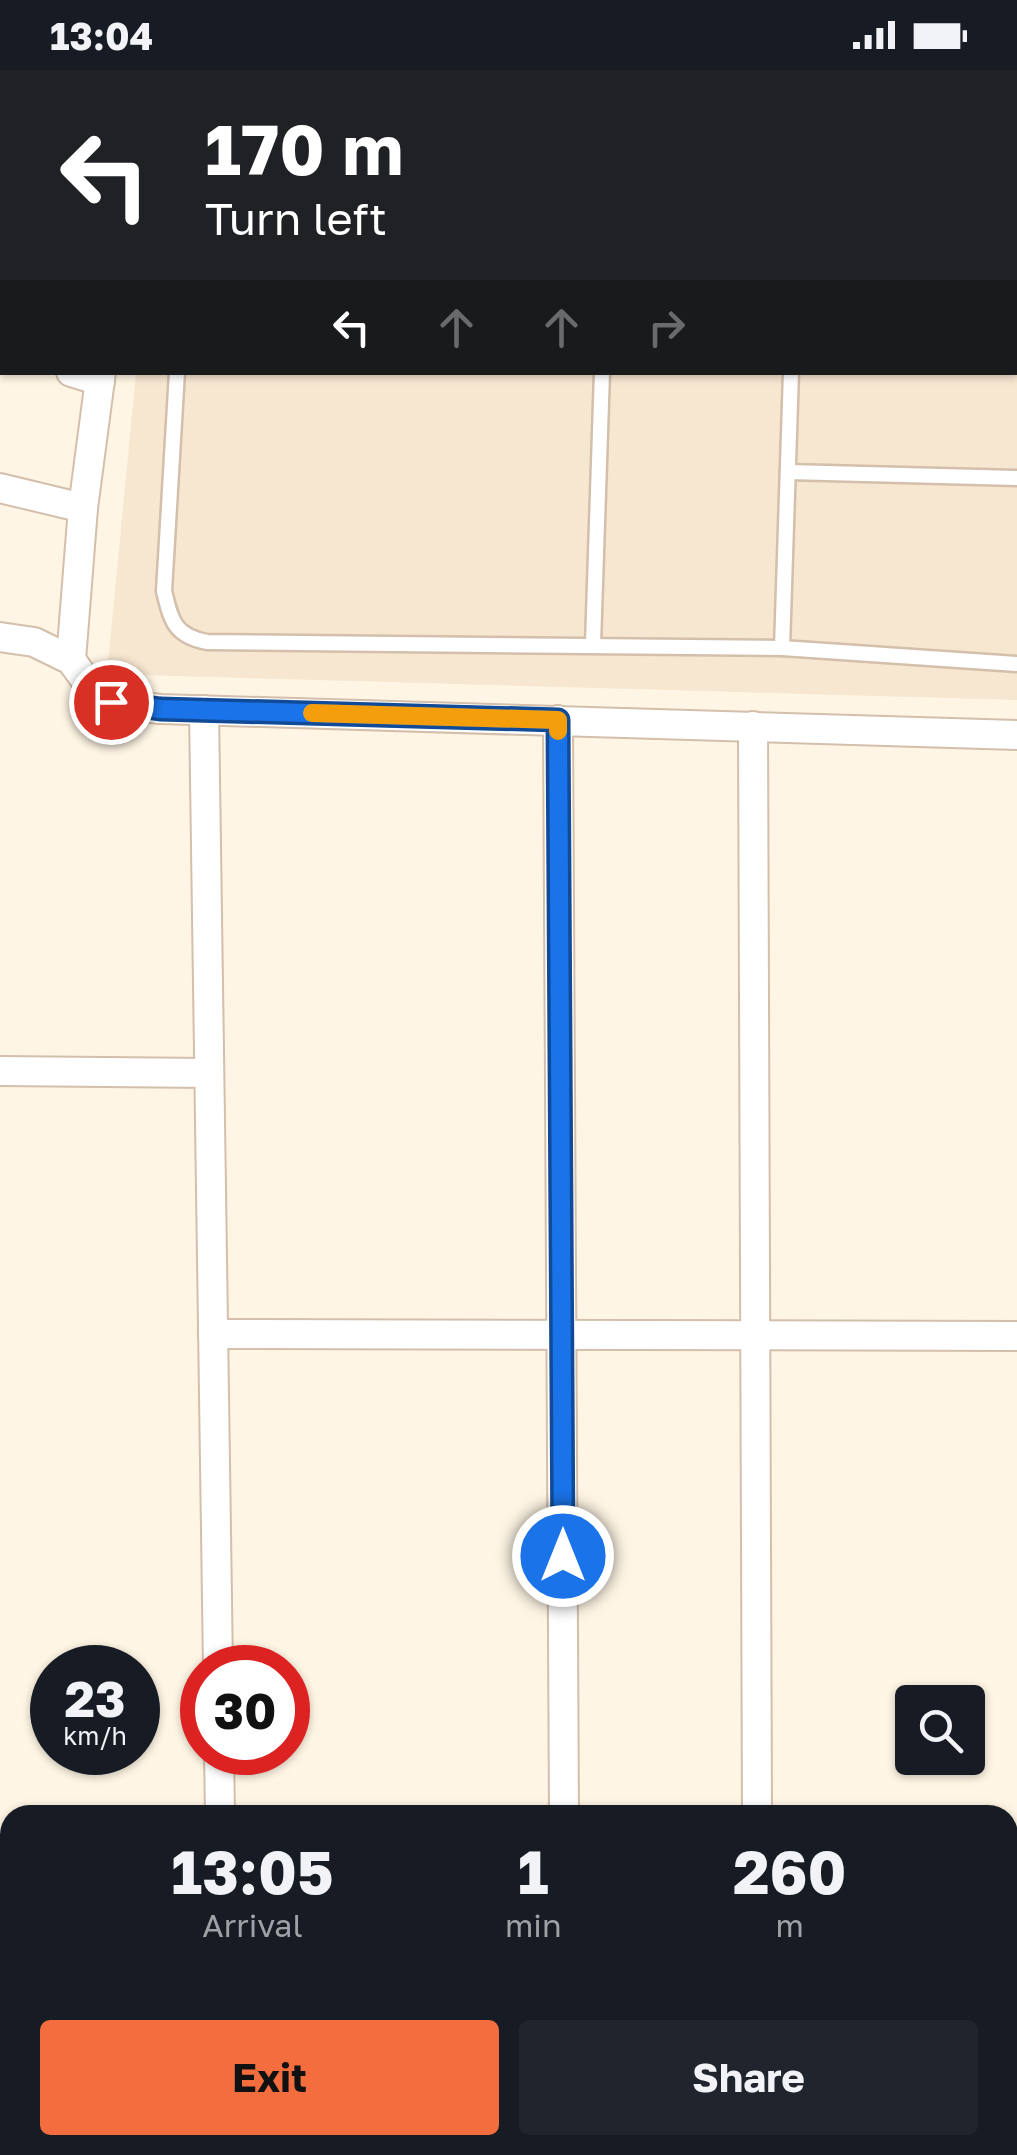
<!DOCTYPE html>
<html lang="en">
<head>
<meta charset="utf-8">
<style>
  body { margin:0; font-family:"Golos Text",sans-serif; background:#20242c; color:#f1f3f6; height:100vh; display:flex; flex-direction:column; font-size:38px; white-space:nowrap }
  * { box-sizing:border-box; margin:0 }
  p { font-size:32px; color:#9ea1a6 }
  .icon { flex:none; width:55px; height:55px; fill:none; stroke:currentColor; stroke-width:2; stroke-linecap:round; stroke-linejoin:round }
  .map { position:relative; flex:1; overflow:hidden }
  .details { position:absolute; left:0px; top:1735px; width:1018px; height:350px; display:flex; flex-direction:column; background:#171b24; border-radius:30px 30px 0 0; box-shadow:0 2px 8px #0004 }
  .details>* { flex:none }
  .guide { position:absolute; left:0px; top:0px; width:1018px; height:305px; box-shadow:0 2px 8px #0004; background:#202124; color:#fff; overflow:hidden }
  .controls { position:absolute; left:895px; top:1615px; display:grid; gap:20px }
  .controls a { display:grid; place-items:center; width:90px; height:90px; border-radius:10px; background:#171b24; box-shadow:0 2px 8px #0004; font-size:50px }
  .speed { position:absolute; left:30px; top:1575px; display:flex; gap:20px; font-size:50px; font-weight:700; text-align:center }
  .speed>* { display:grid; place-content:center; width:130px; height:130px; border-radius:50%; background:#171b24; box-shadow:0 2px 8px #0004; line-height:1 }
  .speed small { font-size:25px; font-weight:400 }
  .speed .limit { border:15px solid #d22; background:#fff; color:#111 }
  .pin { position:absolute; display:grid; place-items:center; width:85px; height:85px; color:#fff; margin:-42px; border:5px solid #fff; border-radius:50%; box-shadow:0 2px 10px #0007 }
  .me { position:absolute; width:110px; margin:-55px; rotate:0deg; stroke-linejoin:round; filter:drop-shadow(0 0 8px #0008) }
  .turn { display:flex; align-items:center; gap:35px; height:210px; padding:0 40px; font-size:45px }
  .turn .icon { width:130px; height:130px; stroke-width:2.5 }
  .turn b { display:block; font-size:70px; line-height:85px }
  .lanes { display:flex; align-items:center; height:95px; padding:0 40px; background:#0003; justify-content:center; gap:50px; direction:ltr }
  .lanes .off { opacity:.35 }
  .eta { display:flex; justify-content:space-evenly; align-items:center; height:170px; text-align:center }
  .eta b { font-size:60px; font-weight:700; line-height:70px }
  .action { display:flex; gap:20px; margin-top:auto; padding:20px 40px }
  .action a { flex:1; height:115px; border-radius:10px; background:#f36d3e; color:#111; font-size:40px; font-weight:700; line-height:115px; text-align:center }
  .action a+a { background:#20242c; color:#f1f3f6 }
  .status { display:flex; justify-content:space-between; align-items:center; height:70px; padding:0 50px; background:#171b24; direction:ltr }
  .status svg { height:28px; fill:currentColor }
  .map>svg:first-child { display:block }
</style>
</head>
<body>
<div class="status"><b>13:04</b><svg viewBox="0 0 49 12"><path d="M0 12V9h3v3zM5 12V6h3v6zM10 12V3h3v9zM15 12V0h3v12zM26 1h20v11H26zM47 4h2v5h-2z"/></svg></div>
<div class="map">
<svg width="1017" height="2085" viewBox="0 0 1017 2085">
  <rect width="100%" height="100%" fill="#fef5e4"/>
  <polygon fill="#f7e7d1" points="164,0 1017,0 1017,630 107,604 136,303 1015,302 1015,2 163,2"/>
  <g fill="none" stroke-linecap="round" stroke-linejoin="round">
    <defs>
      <g id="service">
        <polyline points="784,0 785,2"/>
        <polyline points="189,2 189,0"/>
        <polyline points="607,2 607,0"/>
        <polyline points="1015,33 1017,33"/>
        <polyline points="1015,216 1017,216"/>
        <path d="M177 302 164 521C171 550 174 566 207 572L782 578 1017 594"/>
        <polyline points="788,402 1017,408"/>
        <polyline points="593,574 602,302"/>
        <polyline points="782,578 791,302"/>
      </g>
      <g id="minor">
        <polyline points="0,9 2,10"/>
        <polyline points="0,142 2,142"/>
        <polyline points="0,281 2,282"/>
        <polyline points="71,302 100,311"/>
        <polyline points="0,418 83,438"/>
        <polyline points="0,567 34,572 71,590 92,619 111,633 160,639 1017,665"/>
        <polyline points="71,590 83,438 101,302"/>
        <polyline points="204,640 218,1598"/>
        <polyline points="558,650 564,1745"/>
        <polyline points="753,656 757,1745"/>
        <polyline points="0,1001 209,1003"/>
        <polyline points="213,1264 1017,1266"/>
        <polyline points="219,1682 220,1745"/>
        <polyline points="0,1845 10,1958"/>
        <polyline points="1008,1865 1017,1865"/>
        <polyline points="19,2075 19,2085"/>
        <polyline points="226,2075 226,2085"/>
        <polyline points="567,2075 567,2085"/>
        <polyline points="761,2075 761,2085"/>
      </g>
    </defs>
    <use href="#service" stroke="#d3bfab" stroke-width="19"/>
    <use href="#minor" stroke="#d3bfab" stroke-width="32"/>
    <use href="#service" stroke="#fff" stroke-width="14"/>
    <use href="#minor" stroke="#fff" stroke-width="28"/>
  </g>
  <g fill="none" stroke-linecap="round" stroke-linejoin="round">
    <defs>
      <polyline id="route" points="111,632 160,639 558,650 563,1486"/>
    </defs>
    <use href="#route" stroke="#114b97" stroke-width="25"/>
    <use href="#route" stroke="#1a73e8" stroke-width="18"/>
    <polyline stroke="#f59e0b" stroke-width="18" points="312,643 558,650 558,661"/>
  </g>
</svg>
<div class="controls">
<a><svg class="icon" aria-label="search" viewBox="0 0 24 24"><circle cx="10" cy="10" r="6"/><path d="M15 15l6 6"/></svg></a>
</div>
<div class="speed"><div>23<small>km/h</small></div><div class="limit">30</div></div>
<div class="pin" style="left:111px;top:632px;background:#d93025"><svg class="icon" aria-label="arrive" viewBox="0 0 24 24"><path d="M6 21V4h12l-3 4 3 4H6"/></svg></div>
<svg class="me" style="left:563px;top:1486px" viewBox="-20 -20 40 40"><circle r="17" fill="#1a73e8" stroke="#fff" stroke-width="3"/><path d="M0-11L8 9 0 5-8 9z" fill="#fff"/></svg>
<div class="guide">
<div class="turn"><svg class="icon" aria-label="left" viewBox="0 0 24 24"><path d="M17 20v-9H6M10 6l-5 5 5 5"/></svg><div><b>170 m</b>Turn left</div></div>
<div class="lanes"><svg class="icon" aria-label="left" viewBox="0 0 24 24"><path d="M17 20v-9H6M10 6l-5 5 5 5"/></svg><svg class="icon off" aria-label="ahead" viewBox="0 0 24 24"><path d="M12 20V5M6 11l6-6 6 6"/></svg><svg class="icon off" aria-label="ahead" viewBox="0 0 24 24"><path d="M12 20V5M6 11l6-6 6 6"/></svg><svg class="icon off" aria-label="right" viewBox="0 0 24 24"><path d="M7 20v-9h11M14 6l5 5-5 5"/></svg></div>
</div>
<section class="details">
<div class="eta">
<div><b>13:05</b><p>Arrival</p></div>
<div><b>1</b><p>min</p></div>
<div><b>260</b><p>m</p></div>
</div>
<div class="action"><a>Exit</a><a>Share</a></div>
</section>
</div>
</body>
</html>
